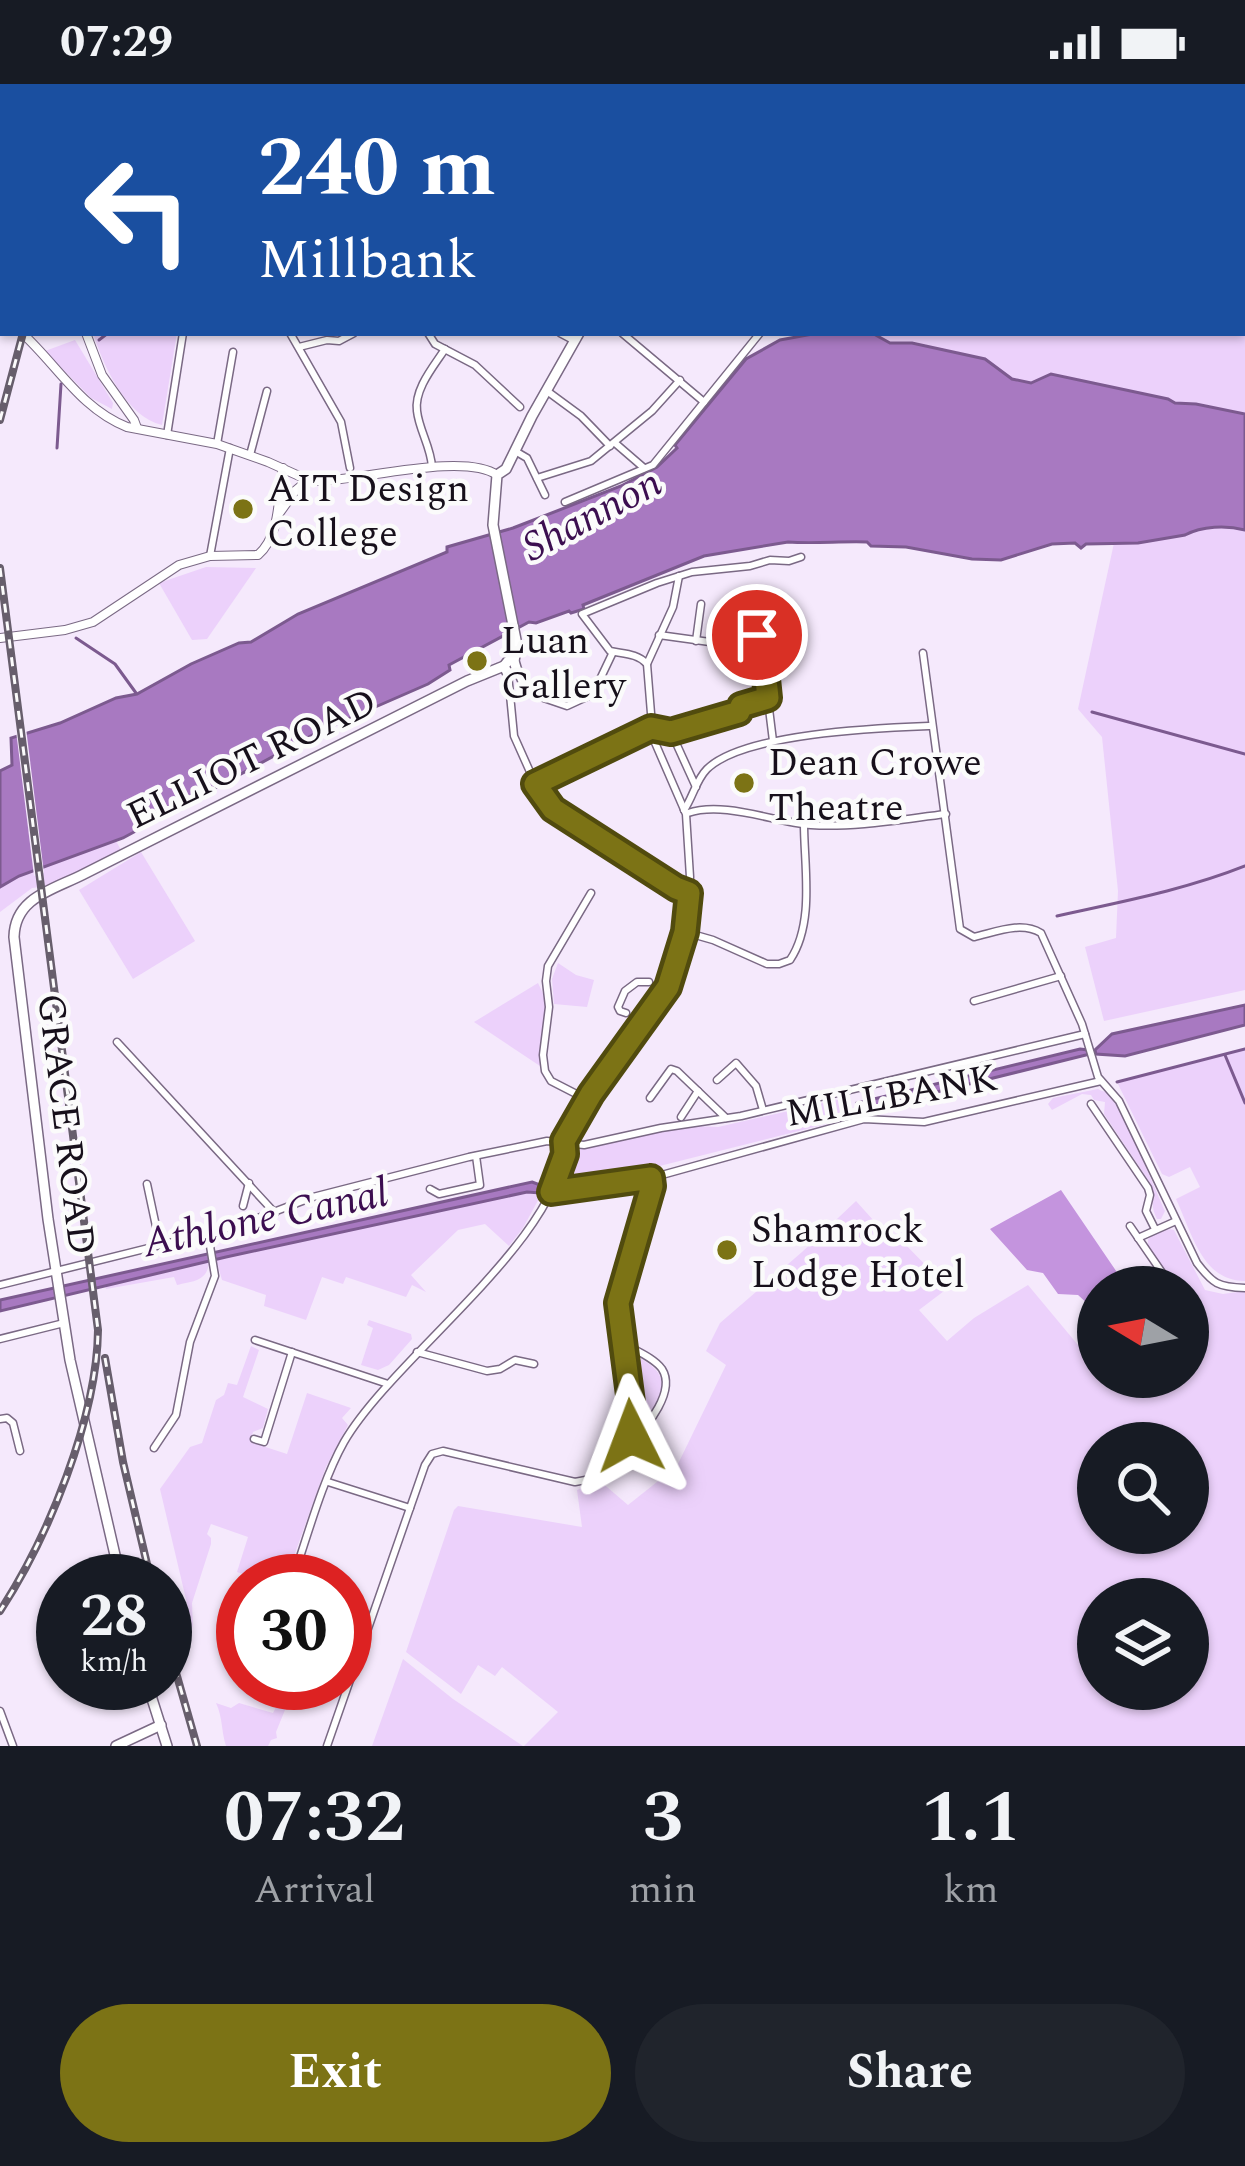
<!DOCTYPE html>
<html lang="en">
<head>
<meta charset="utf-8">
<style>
  body { margin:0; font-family:Spectral,serif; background:#20242c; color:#f1f3f6; height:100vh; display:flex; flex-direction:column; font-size:45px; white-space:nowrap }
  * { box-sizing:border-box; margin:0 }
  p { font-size:39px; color:#9ea1a6 }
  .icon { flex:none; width:66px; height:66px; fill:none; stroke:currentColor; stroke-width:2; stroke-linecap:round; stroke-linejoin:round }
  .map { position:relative; height:1662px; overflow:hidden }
  .details { display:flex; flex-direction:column; background:#171b24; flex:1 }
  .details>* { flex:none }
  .banner { position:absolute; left:0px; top:0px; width:1245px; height:252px; box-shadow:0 3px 9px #0004; background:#1a4fa0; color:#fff; overflow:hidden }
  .needle { width:78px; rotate:280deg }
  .buttons { position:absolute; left:1077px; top:1182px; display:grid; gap:24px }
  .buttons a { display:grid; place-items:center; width:132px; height:132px; border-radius:50%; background:#171b24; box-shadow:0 3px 9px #0004; font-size:60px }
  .speed { position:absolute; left:36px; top:1470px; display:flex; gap:24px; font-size:60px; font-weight:700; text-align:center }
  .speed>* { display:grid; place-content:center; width:156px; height:156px; border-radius:50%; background:#171b24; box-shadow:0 3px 9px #0004; line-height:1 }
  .speed small { font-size:30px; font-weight:400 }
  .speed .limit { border:18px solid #d22; background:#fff; color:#111 }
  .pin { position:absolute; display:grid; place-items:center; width:102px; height:102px; color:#fff; margin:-51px; border:6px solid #fff; border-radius:50%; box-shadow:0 3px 12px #0007 }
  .me { position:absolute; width:132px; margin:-66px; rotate:357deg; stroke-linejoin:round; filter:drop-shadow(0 0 9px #0008) }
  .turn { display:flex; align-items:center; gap:42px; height:252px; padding:0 60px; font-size:54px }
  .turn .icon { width:156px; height:156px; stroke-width:2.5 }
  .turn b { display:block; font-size:84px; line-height:102px }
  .eta { display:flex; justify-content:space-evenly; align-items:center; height:204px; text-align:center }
  .eta b { font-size:72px; font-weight:700; line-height:84px }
  .primary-button { display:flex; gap:24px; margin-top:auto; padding:24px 60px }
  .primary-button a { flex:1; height:138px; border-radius:72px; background:#7c7315; color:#fff; font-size:48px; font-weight:700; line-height:138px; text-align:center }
  .primary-button a+a { background:#20242c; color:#f1f3f6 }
  .status { display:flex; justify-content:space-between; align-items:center; height:84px; padding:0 60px; background:#171b24; direction:ltr }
  .status svg { height:33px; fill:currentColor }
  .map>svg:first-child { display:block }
</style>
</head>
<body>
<div class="status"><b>07:29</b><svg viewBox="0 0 49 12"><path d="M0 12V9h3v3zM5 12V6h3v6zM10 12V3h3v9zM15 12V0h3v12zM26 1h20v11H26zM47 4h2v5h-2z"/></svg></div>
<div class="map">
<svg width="1245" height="1662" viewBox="0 0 1245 1662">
  <rect width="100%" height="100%" fill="#f5e9fc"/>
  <g fill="#ecd1fb" fill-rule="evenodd">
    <polygon points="1245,87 1245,330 1196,320 1175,319 1168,315 1052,290 1032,299 1012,295 985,275 912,259 890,259 872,249 1242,249 1242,103"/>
    <path d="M93 249H177L162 341C126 333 103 281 93 249Z"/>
    <polygon points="75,256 113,319 112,325 91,314 45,267"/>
    <polygon points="1226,442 1245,446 1245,906 1104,937 1085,863 1116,854 1118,807 1102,653 1078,625 1114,459 1138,459 1185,451 1190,447"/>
    <polygon points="206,483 256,484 207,555 192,556 159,499"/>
    <polygon points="116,757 121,766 48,802 32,804 0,828 0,803 18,792"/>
    <polygon points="141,768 195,857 133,895 79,806"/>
    <polygon points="558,879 576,891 594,896 587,923 554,920 552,895"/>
    <polygon points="538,899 547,918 540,982 474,938"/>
    <path d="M1245 965V1197C1202 1197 1192 1149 1176 1115L1200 1103 1190 1083 1169 1093 1162 1090 1117 998Z"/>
    <path d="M1098 1005C1101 1007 1104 1007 1107 1009 1120 1019 1156 1107 1165 1127L1161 1135H1157C1149 1119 1155 1111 1150 1099L1104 1030 1105 1018 1094 1016 1091 1011 1082 1010 1052 1026 1048 1020 1053 1014Z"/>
    <polygon points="846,1014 854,1033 604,1096 579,1101 569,1099 564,1094 571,1070 577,1066 645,1050 695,1042 718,1043"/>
    <polygon points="527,1108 542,1109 523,1144 509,1162 485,1140 458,1146 411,1191 426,1208 412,1201 406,1213 346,1193 343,1200 322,1193 306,1236 264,1222 266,1211 222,1196 216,1175"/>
    <path d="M856 1117 892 1157 898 1153 948 1204 919 1226 947 1257 974 1234 1028 1201 1098 1285V1293H1188V1229L1192 1226V1219L1188 1218V1203H1176L1148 1162V1155C1156 1150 1165 1143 1174 1146L1205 1206 1223 1210 1245 1207V1662H524L558 1628 502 1583 495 1592 478 1581 461 1610 406 1568 454 1426 458 1422 582 1443 577 1406 600 1397 628 1421 662 1394 673 1381 677 1382 726 1281 706 1267 720 1239 802 1168ZM1098 1359H1188V1449H1098ZM1098 1515H1188V1605H1098Z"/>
    <path d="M209 1177C208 1197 194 1197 177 1201L174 1193 106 1205 105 1201Z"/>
    <polygon points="369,1236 411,1250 412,1255 389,1281 378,1286 361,1281 373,1244 367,1241"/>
    <polygon points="251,1262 259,1266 243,1313 268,1325 263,1344 253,1348 250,1358 287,1370 307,1309 351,1324 342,1334 348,1341 326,1383 285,1497 246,1497 246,1491 237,1488 248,1453 211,1440 207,1450 211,1454 211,1460 192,1519 193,1545 160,1405 190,1363 202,1359 216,1316 224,1311 228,1299 237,1301"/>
    <path d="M634 1271C676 1292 663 1307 643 1341L638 1336 631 1274Z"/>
    <polygon points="403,1575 453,1615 523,1662 372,1662"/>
    <path d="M288 1599H296L276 1648 277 1654 271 1656 268 1662H226C221 1647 223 1634 216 1619L231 1624 239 1619 273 1629Z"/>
  </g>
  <polygon fill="#c494de" points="1061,1106 1127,1203 1098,1203 1098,1229 1078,1211 1058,1210 1043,1189 1027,1186 990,1145"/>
  <g fill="#a879c1" stroke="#7c5a8f" stroke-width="3">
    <path d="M818 249H872L890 259H912L985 275 1012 295 1031 299 1051 290 1168 315 1175 319 1196 320 1245 330V446C1226 441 1202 442 1185 451L1138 459 1086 460 1081 464 1075 459 1052 460 1001 476 972 475 906 463 871 462 867 458C841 457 814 460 788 458L704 472 583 521 584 525 571 529 569 527 536 539 529 538 449 581 450 586 428 600 318 648 123 754 19 792 0 803V687L12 681 11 654 60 639 116 614 137 610 191 580 239 559 251 558 298 530 447 468V463L513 444 621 402 657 383 677 364 675 361 746 275 780 256Z"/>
    <polygon points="1245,921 1245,941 1125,972 1096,970 1095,966 1112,950"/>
    <polygon points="1080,965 1088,966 1090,970 860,1027 857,1019"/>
    <polygon points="532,1098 543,1102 540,1109 527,1108 226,1173 0,1227 0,1216"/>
  </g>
  <polygon fill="#f5e9fc" points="26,644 44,789 34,792 16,647"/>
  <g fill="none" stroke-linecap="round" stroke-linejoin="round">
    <g stroke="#7c5a8f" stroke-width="3">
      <polyline points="99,256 108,249"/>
      <polyline points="57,364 61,300"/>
      <polyline points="76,554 115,580 136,609"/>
      <polyline points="1092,628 1245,670"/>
      <path d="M1057 832C1120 818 1185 806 1245 782"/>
      <polyline points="1225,971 1245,1019"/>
      <polyline points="1117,998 1245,965"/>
    </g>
    <defs>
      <g id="minor">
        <polyline points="896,0 922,3 922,0"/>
        <polyline points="821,3 822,0"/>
        <polyline points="937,3 938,0"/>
        <polyline points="290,249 341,338 350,384"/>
        <polyline points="428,249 435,260 475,281 520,323"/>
        <polyline points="560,249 575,257"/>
        <polyline points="622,249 704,318"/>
        <polyline points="299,263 327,256 339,257 354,249"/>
        <polyline points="547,307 581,332 610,362"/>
        <polyline points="167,351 183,249"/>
        <polyline points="615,359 644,384"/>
        <polyline points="217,360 233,268"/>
        <polyline points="515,367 527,374 545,411"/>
        <polyline points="250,371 267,307"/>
        <path d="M432 383C431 363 419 346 417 327 414 305 434 282 445 265"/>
        <polyline points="537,394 591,377 652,327 680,296"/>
        <polyline points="565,418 653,381 760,249"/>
        <polyline points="210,472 230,364"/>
        <polyline points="659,551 717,559 760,552 773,657"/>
        <polyline points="696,557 701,520"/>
        <path d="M923 569 960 845 974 853C996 848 1021 837 1041 849L1082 940 1098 993 1119 1017 1197 1179C1213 1200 1218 1203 1245 1204"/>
        <path d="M647 580C637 569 623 570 610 567L582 530 657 499 692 488 750 482 770 476 789 477 801 473"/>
        <polyline points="517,587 526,608 567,622 593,610 613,568"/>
        <polyline points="508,590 514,652 535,699 548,719 650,788 689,809"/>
        <polyline points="651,644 665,645 671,648 739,628 741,623 768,614"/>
        <polyline points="671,648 696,703"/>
        <polyline points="535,699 651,644"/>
        <path d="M684 726C693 713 696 696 707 685 744 649 879 644 930 642"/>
        <path d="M688 729C724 717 774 738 811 741 853 744 904 735 946 730"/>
        <path d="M685 848 713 856 767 880H779L790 876C815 839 804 782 804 740"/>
        <polyline points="974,917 1061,892"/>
        <polyline points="626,929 620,927 618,923 625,907 637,898 649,898"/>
        <polyline points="117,958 275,1129"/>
        <polyline points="717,996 736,979 756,1002 763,1026"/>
        <polyline points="650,1014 671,985 677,987 726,1034"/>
        <polyline points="588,1016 551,997 545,987 543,971 549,923 546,897 548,882 591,809"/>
        <polyline points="1091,1020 1148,1104 1150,1111 1146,1127 1155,1145"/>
        <polyline points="681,1033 698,1007"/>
        <polyline points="564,1057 591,1009 666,906 685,848 690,793 686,730 653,654 647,580 673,523 679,492"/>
        <polyline points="147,1100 160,1161"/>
        <polyline points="430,1105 439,1110 480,1101 476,1072"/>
        <polyline points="551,1107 651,1094 864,1035 924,1038 1101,997"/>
        <polyline points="243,1122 249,1099"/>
        <polyline points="1130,1142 1172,1203"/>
        <polyline points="1138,1154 1176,1137"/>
        <polyline points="0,1201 237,1142 313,1113 469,1073 547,1057 584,1061 661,1044 741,1032 1085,950"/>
        <polyline points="0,1255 64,1239"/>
        <polyline points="255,1256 388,1300"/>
        <path d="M624 1262H628C639 1268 655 1275 662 1285 676 1307 648 1342 632 1356"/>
        <polyline points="417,1268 487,1287 500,1285 515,1276 534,1280"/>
        <polyline points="0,1335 7,1334 13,1339 20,1367"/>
        <polyline points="254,1355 264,1358 292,1268"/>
        <polyline points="154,1364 176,1331 190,1258 215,1192 208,1150"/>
        <polyline points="328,1398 410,1424"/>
        <path d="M292 1497C307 1454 322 1397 344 1358 393 1273 567 1151 564 1057"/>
        <polyline points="0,1627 13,1662"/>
        <polyline points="327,1662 425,1381 432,1370 443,1367 575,1398 596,1394 609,1385 629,1358 633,1346 632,1319 618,1219 653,1102 651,1094"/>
      </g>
      <g id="tertiary">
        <polyline points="318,0 318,3"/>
        <polyline points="350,0 351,3"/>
        <polyline points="213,3 215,0"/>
        <polyline points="341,3 344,0"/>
        <polyline points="0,238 3,240"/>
        <path d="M22 249C57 281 81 325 127 343L217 360 268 378 308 396 319 397C362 396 464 368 497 391"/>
        <polyline points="86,249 102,291 134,336 137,344"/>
        <polyline points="278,431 296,406 308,396"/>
        <path d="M0 554 65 546 93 538 179 481 210 472 258 471C281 451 278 412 283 384"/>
      </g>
      <g id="secondary">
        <polyline points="685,0 691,3"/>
        <polyline points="667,3 667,0"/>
        <polyline points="730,3 733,0"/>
        <polyline points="504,582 508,590 517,587 514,577 517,561 493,441 497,391 506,385 532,332 579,249"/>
        <path d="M121 1497 70 1276 48 1135 14 853C15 813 53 806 84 790L467 597 504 582 508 577H514"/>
        <polyline points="147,1599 167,1662"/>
        <polyline points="116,1662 161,1641"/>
      </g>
    </defs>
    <use href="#minor" stroke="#7a6984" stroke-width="9"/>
    <use href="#tertiary" stroke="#7a6984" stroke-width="10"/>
    <use href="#secondary" stroke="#7a6984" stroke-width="12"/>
    <use href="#minor" stroke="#fff" stroke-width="6"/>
    <use href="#tertiary" stroke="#fff" stroke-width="8"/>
    <use href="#secondary" stroke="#fff" stroke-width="9"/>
    <defs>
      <g id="rail">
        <polyline points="155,3 157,0"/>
        <polyline points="0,336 23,249"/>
        <path d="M0 484 98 1246C97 1334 48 1454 0 1527"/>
        <polyline points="105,1274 123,1378 151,1497"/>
        <polyline points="165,1550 197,1662"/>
      </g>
    </defs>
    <use href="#rail" stroke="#675e6c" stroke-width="8"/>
    <use href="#rail" stroke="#fbfbfb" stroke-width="3" stroke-dasharray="9" stroke-linecap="butt"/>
  </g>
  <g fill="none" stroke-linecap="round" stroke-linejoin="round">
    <defs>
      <polyline id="route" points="631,1352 633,1334 618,1219 652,1102 651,1094 551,1108 565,1070 564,1057 591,1010 668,903 685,848 689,809 676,804 553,725 535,700 651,644 671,648 739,628 741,622 768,614 762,557 757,551"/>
    </defs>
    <use href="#route" stroke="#514b0e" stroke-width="30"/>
    <use href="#route" stroke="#7c7315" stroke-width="21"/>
  </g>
  <g fill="#7c7315" stroke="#fbfbfb" stroke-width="4.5">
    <circle cx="243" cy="425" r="12"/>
    <circle cx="477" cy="577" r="12"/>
    <circle cx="744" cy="699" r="12"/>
    <circle cx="727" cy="1166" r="12"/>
  </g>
  <g text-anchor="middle" stroke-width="9" stroke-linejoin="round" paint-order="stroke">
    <g font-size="39" fill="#17101b" stroke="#fbfbfb" text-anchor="start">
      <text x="267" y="417">AIT Design<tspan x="267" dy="45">College</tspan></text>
      <text x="501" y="569">Luan<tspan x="501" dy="45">Gallery</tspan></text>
      <text x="768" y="691">Dean Crowe<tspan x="768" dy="45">Theatre</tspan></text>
      <text x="751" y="1158">Shamrock<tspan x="751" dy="45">Lodge Hotel</tspan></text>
    </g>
    <g font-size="39" fill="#17101b" stroke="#fbfbfb">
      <text transform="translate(251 673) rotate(-26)" y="14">ELLIOT ROAD</text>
      <text transform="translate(891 1010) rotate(-10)" y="14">MILLBANK</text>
      <text transform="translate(68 1040) rotate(83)" y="14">GRACE ROAD</text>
    </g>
    <g font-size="42" font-style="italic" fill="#3c0e50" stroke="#fbfbfb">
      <text transform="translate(591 429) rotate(-28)" y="15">Shannon</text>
      <text transform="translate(265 1132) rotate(-12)" y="15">Athlone Canal</text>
    </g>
  </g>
</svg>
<div class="buttons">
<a><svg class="needle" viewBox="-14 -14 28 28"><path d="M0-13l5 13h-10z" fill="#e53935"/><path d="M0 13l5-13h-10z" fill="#9ea1a6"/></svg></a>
<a><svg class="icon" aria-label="search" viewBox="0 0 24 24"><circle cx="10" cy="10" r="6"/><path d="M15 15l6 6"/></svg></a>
<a><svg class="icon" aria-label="layers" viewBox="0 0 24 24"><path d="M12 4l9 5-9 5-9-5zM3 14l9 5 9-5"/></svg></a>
</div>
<div class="speed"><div>28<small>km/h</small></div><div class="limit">30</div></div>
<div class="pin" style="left:757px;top:551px;background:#d93025"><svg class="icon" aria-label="arrive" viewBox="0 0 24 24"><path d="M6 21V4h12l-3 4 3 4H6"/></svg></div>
<svg class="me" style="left:631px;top:1352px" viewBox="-20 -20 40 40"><path d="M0-17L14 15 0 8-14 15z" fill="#7c7315" stroke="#fff" stroke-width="4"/></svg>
<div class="banner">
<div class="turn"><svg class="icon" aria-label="left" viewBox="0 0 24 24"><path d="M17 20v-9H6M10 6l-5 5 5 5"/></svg><div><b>240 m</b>Millbank</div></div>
</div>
</div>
<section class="details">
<div class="eta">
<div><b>07:32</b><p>Arrival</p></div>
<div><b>3</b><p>min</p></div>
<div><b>1.1</b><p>km</p></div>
</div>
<div class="primary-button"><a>Exit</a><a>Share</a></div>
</section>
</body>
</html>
